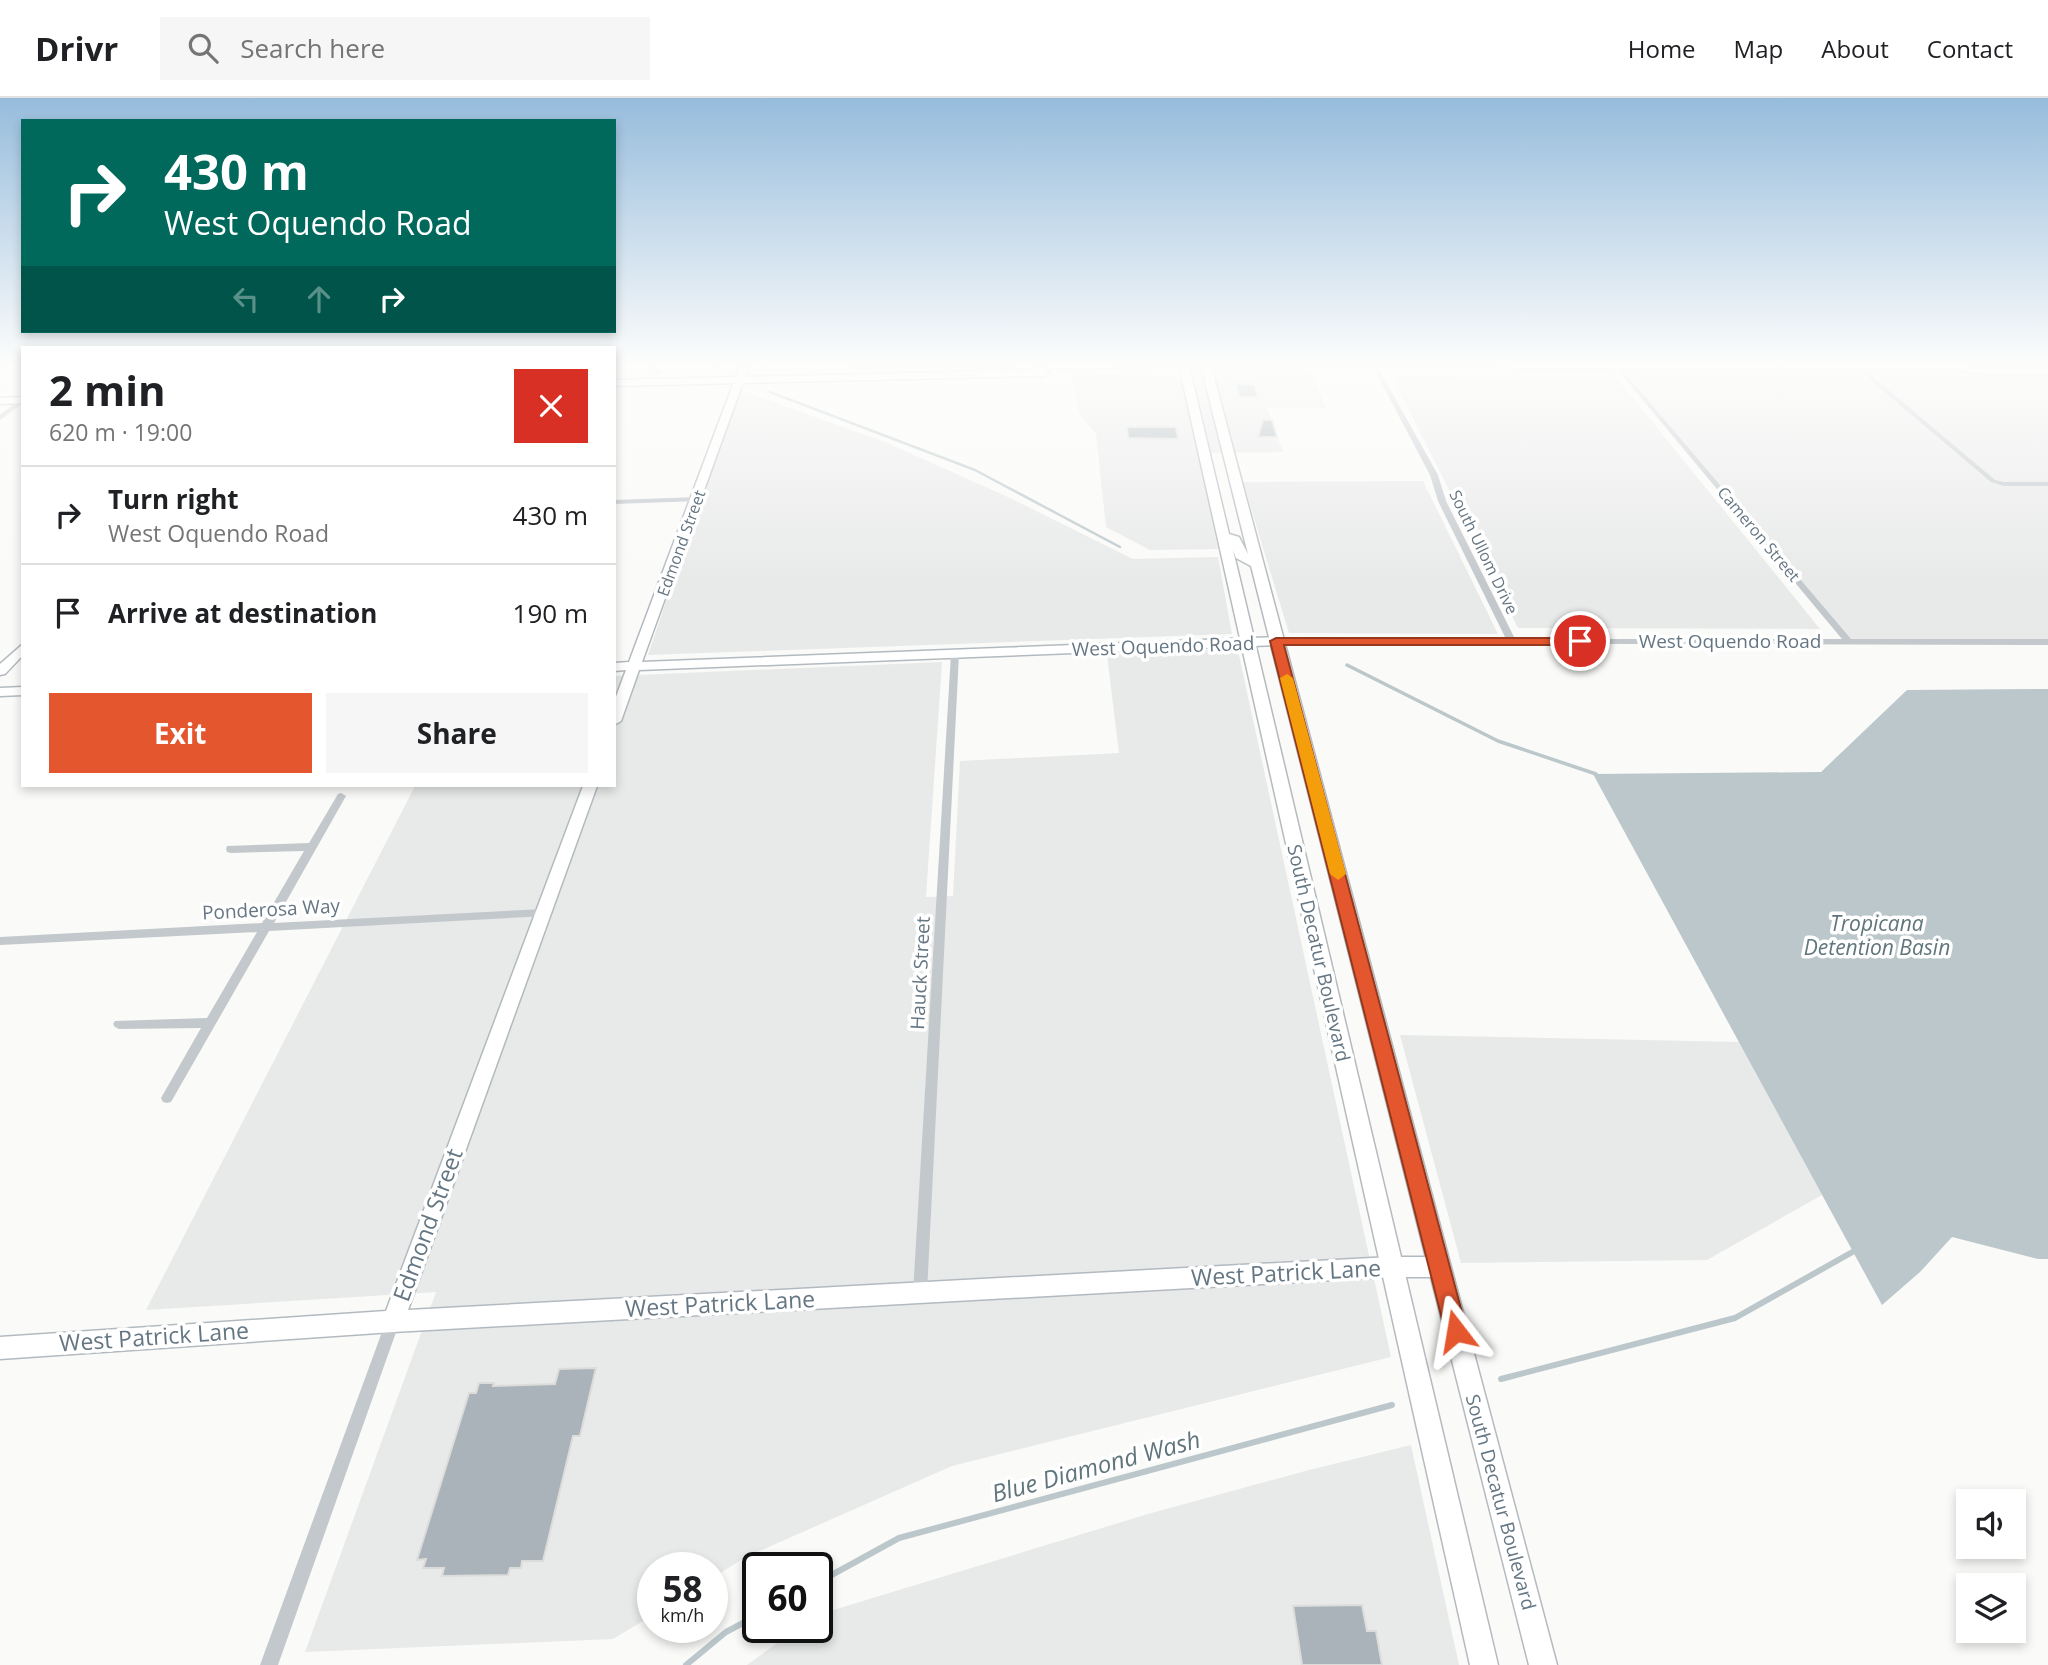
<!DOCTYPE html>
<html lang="en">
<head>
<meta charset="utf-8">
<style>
  body { margin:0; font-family:"Open Sans",sans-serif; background:#f6f6f6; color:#202124; height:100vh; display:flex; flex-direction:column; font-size:26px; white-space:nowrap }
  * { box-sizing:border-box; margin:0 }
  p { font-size:23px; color:#757577 }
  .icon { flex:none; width:38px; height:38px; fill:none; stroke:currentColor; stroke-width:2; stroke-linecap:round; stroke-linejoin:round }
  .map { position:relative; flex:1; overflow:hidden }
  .sheet { position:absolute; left:21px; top:248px; width:595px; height:441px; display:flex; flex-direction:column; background:#fff; border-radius:0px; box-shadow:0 4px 10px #0003 }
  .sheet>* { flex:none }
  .guide { position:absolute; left:21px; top:21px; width:595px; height:214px; border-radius:0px; box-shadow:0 4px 10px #0003; background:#00695c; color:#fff; overflow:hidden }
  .controls { position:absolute; left:1956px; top:1391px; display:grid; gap:14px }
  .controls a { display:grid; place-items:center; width:70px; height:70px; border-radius:0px; background:#fff; box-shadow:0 4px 10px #0003; font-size:35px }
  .speed { position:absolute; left:637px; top:1454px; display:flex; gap:14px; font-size:35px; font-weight:700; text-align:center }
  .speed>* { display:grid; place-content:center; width:91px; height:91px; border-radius:50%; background:#fff; box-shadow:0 4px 10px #0003; line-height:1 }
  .speed small { font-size:18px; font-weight:400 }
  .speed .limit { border:4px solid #111; border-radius:10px; background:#fff; color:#111 }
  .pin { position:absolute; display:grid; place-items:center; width:60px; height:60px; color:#fff; margin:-30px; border:4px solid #fff; border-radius:50%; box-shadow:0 2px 7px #0007 }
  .me { position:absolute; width:77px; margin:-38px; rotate:346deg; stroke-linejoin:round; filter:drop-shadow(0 0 5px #0008) }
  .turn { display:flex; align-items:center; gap:24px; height:147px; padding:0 28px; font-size:32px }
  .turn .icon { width:91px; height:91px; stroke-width:2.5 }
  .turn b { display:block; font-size:49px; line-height:60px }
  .lanes { display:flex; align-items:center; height:66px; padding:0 28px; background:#0003; justify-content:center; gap:35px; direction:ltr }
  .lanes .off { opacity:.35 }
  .round { display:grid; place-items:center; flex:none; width:74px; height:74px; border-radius:0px; background:#f6f6f6 }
  .summary { display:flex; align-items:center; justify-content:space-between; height:119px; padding:0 28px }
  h1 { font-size:42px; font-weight:700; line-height:52px }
  .button { display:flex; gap:14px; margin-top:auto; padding:14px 28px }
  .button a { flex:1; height:80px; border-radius:0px; background:#e4572e; color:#fff; font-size:28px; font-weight:700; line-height:80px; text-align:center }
  .button a+a { background:#f6f6f6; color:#202124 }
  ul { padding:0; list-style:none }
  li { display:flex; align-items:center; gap:21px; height:98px; padding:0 28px; border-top:2px solid #e0e0e0 }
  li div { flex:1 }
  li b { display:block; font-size:26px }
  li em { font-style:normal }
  header { display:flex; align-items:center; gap:42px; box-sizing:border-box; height:98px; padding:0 35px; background:#fff; border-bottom:2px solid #e0e0e0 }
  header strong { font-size:33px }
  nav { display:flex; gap:38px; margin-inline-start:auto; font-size:24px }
  .search { width:490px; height:63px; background:#f6f6f6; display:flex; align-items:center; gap:18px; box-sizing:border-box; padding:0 24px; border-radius:0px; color:#757577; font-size:26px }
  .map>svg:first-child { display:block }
</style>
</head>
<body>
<header>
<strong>Drivr</strong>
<div class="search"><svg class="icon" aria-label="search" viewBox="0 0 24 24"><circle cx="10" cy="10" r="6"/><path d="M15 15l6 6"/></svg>Search here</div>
<nav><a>Home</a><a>Map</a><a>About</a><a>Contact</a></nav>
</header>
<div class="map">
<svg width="2048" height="1567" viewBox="0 0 2048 1567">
  <rect width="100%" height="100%" fill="#fafaf8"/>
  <g fill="#e8e9e9">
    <polygon points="855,265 1126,265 854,273"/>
    <polygon points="1177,265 1292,265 1311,274 1326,310 1267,310 1283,354 1198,355 1218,451 1150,452 1106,429 1096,336 1079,315 1072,278 1181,276"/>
    <polygon points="1447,265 2048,265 2048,544 1849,544 1617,269"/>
    <polygon points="1392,278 1616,279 1820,531 1518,530"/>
    <polygon points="737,291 885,344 1008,399 1133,461 1218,459 1232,536 648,557"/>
    <polygon points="1423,383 1498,536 1289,535 1243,384"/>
    <polygon points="1224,551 1239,557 1391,1259 952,1368 746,1459 712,1480 712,1470 653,1470 653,1517 613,1541 305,1554 436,1194 146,1212 415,688 614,688 614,578 942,564 926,799 953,798 960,663 1119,655 1107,557"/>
    <polygon points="1400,937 1739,944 1822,1097 1707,1162 1461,1165"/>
    <polygon points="1411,1347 1459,1567 747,1567 798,1530 817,1530 817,1517 1148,1416 1309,1372"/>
  </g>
  <polygon fill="#bbc7cb" points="2048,591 2048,1161 2038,1161 1952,1139 1920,1174 1882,1207 1593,676 1821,674 1907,592"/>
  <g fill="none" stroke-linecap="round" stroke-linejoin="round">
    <g stroke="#bbc7cb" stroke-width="2.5">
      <polyline points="710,265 717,270"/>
      <polyline points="770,294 975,372 1120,449"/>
    </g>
    <polyline stroke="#bbc7cb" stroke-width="3.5" points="1347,567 1498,643 1596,676"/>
    <g stroke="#bbc7cb" stroke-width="6">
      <polyline points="1501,1281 1735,1220 1856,1152"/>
      <polyline points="817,1485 899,1440 1392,1307"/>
      <polyline points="686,1567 726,1534 758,1517"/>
    </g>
  </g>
  <g fill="#aab3b9" stroke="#dcdcda" stroke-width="2">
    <polygon points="1236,286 1254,286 1258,299 1239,299"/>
    <polygon points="1263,322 1272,322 1277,339 1258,339"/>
    <polygon points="1127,329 1176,329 1178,341 1128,340"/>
    <polygon points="596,1270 580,1338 573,1338 543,1463 522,1463 521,1470 510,1470 508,1477 442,1478 444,1470 423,1470 426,1461 417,1462 469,1295 476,1295 479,1285 494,1285 493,1288 555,1286 559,1271"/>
    <polygon points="1362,1507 1367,1533 1376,1533 1382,1567 1302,1567 1293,1508"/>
  </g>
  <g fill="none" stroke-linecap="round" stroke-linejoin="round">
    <defs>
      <g id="secondary">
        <polygon points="741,265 750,265 642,564 1276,539 1282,543 1276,547 639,572 621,623 614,627 614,604 626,572 614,573 614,565 629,564"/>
        <polygon points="23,546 23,557 5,576 0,577 0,566"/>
        <polygon points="23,589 23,597 0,598 0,590"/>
        <polygon points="583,688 597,688 408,1212 1390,1159 1440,1159 1447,1162 1450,1169 1447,1176 1440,1179 1390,1179 393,1234 0,1261 0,1239 386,1213"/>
      </g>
      <g id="primary">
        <path d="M1056 265 1960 266 1986 270H2048V276H1986L1960 272 1211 268 1557 1567H1529L1251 468 1236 460 1233 452 1498 1567H1470L1179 268 1051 271 1046 273 1049 275 1044 278 614 288V282L1030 272ZM1189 268H1201L1248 456 1239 439 1229 436Z"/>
        <polygon points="23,299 23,305 0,306 0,300"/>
      </g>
    </defs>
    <use href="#secondary" stroke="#b3babf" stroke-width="3"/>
    <use href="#primary" stroke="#b5babe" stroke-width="3"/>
    <g fill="#c3c8cc" fill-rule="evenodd">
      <polygon points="2,265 9,265 0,271 0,266"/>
      <polygon points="644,265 651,265 662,274 657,275"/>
      <polygon points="1371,265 1376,266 1438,377 1446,403 1515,541 1842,541 1616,270 1615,269 1618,267 1851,541 2048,541 2048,547 1273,545 1273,541 1276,540 1506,541 1438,403 1430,377"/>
      <polygon points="1856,268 1860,268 1995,382 2004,384 2048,384 2048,388 2004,388 1991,384 1856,270"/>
      <polygon points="23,300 23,305 0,322 0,317 20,301"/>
      <polygon points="697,399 700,399 700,403 614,406 614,402"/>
      <polygon points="955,553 959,556 927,1195 925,1200 920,1202 915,1200 913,1195 951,556"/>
      <polygon points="341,695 346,698 274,825 543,811 547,812 548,815 547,818 269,833 171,1004 167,1005 163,1004 161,1000 201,930 119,931 115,929 113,926 115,923 207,920 257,834 0,847 0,839 262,825 304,753 231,755 227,754 226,751 227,748 309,745 338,696"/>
      <polygon points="393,1216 398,1218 400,1223 278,1567 260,1567 386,1223 388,1218"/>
    </g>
    <use href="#secondary" fill="#fff" fill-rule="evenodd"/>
    <use href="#primary" fill="#fff" fill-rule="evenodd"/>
  </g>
  <linearGradient id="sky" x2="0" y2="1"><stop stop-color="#96bcdc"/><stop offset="0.55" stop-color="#fdfdfc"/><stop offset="1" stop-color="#fdfdfc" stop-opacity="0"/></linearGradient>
  <rect width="2048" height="484" fill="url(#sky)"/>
  <polygon fill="#e4572e" stroke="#94391e" stroke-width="2" points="1276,540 1580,540 1586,543 1580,547 1284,547 1467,1233 1464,1240 1456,1243 1448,1240 1445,1233 1270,543"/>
  <polygon fill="#f59e0b" points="1287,576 1293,580 1346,776 1338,782 1330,776 1280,580"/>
  <g text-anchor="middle" stroke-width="7" stroke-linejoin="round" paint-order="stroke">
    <g font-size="16" fill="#657683" stroke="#fff">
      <text transform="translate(1759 436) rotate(50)" y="6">Cameron Street</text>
      <text transform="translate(681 445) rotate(-70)" y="6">Edmond Street</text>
      <text transform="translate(1484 454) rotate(64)" y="6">South Ullom Drive</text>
    </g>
    <g font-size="19" fill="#657683" stroke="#fff">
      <text x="1730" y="550">West Oquendo Road</text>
      <text transform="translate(1163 548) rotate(-2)" y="7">West Oquendo Road</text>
      <text transform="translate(271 811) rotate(-3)" y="7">Ponderosa Way</text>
      <text transform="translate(1319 855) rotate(77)" y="7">South Decatur Boulevard</text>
      <text transform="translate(920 875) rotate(-87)" y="7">Hauck Street</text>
      <text transform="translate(1501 1404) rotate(75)" y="7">South Decatur Boulevard</text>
    </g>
    <g font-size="21" font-style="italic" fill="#60757c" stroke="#fff">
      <text x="1877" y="833">Tropicana<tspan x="1877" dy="24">Detention Basin</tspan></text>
    </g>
    <g font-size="23" fill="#657683" stroke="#fff">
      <text transform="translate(428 1127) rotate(-70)" y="8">Edmond Street</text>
      <text transform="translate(1286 1175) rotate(-3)" y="8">West Patrick Lane</text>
      <text transform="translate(720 1206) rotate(-3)" y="8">West Patrick Lane</text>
      <text transform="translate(154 1239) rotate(-4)" y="8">West Patrick Lane</text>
    </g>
    <g font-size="24" font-style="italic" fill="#60757c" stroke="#fff">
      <text transform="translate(1096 1369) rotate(-15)" y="8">Blue Diamond Wash</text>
    </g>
  </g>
</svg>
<div class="controls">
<a><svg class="icon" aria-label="sound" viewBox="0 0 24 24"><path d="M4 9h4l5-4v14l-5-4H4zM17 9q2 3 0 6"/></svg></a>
<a><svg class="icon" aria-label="layers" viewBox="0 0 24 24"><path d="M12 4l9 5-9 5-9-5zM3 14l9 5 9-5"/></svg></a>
</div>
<div class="speed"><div>58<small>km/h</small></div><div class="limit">60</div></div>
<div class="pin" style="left:1580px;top:543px;background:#d93025"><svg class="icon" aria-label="arrive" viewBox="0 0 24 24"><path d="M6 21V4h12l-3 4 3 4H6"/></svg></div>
<svg class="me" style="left:1456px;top:1233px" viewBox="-20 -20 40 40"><path d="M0-17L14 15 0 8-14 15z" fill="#e4572e" stroke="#fff" stroke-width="4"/></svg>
<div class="guide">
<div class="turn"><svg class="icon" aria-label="right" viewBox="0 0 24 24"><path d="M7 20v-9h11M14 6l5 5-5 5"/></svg><div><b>430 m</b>West Oquendo Road</div></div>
<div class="lanes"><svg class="icon off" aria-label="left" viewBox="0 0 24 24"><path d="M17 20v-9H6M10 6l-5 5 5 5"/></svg><svg class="icon off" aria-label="ahead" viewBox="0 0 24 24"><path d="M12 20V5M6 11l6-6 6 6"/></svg><svg class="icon" aria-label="right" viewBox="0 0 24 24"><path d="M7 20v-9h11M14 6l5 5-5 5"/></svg></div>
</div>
<section class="sheet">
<div class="summary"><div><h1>2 min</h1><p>620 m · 19:00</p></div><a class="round" style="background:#d93025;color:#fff"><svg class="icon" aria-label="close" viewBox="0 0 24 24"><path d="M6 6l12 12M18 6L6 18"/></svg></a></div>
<ul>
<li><svg class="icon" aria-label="right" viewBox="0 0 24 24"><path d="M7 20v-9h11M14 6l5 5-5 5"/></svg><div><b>Turn right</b><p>West Oquendo Road</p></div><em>430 m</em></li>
<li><svg class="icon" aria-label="arrive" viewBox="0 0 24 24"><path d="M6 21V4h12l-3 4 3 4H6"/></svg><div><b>Arrive at destination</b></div><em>190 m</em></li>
</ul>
<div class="button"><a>Exit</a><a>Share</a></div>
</section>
</div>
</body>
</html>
